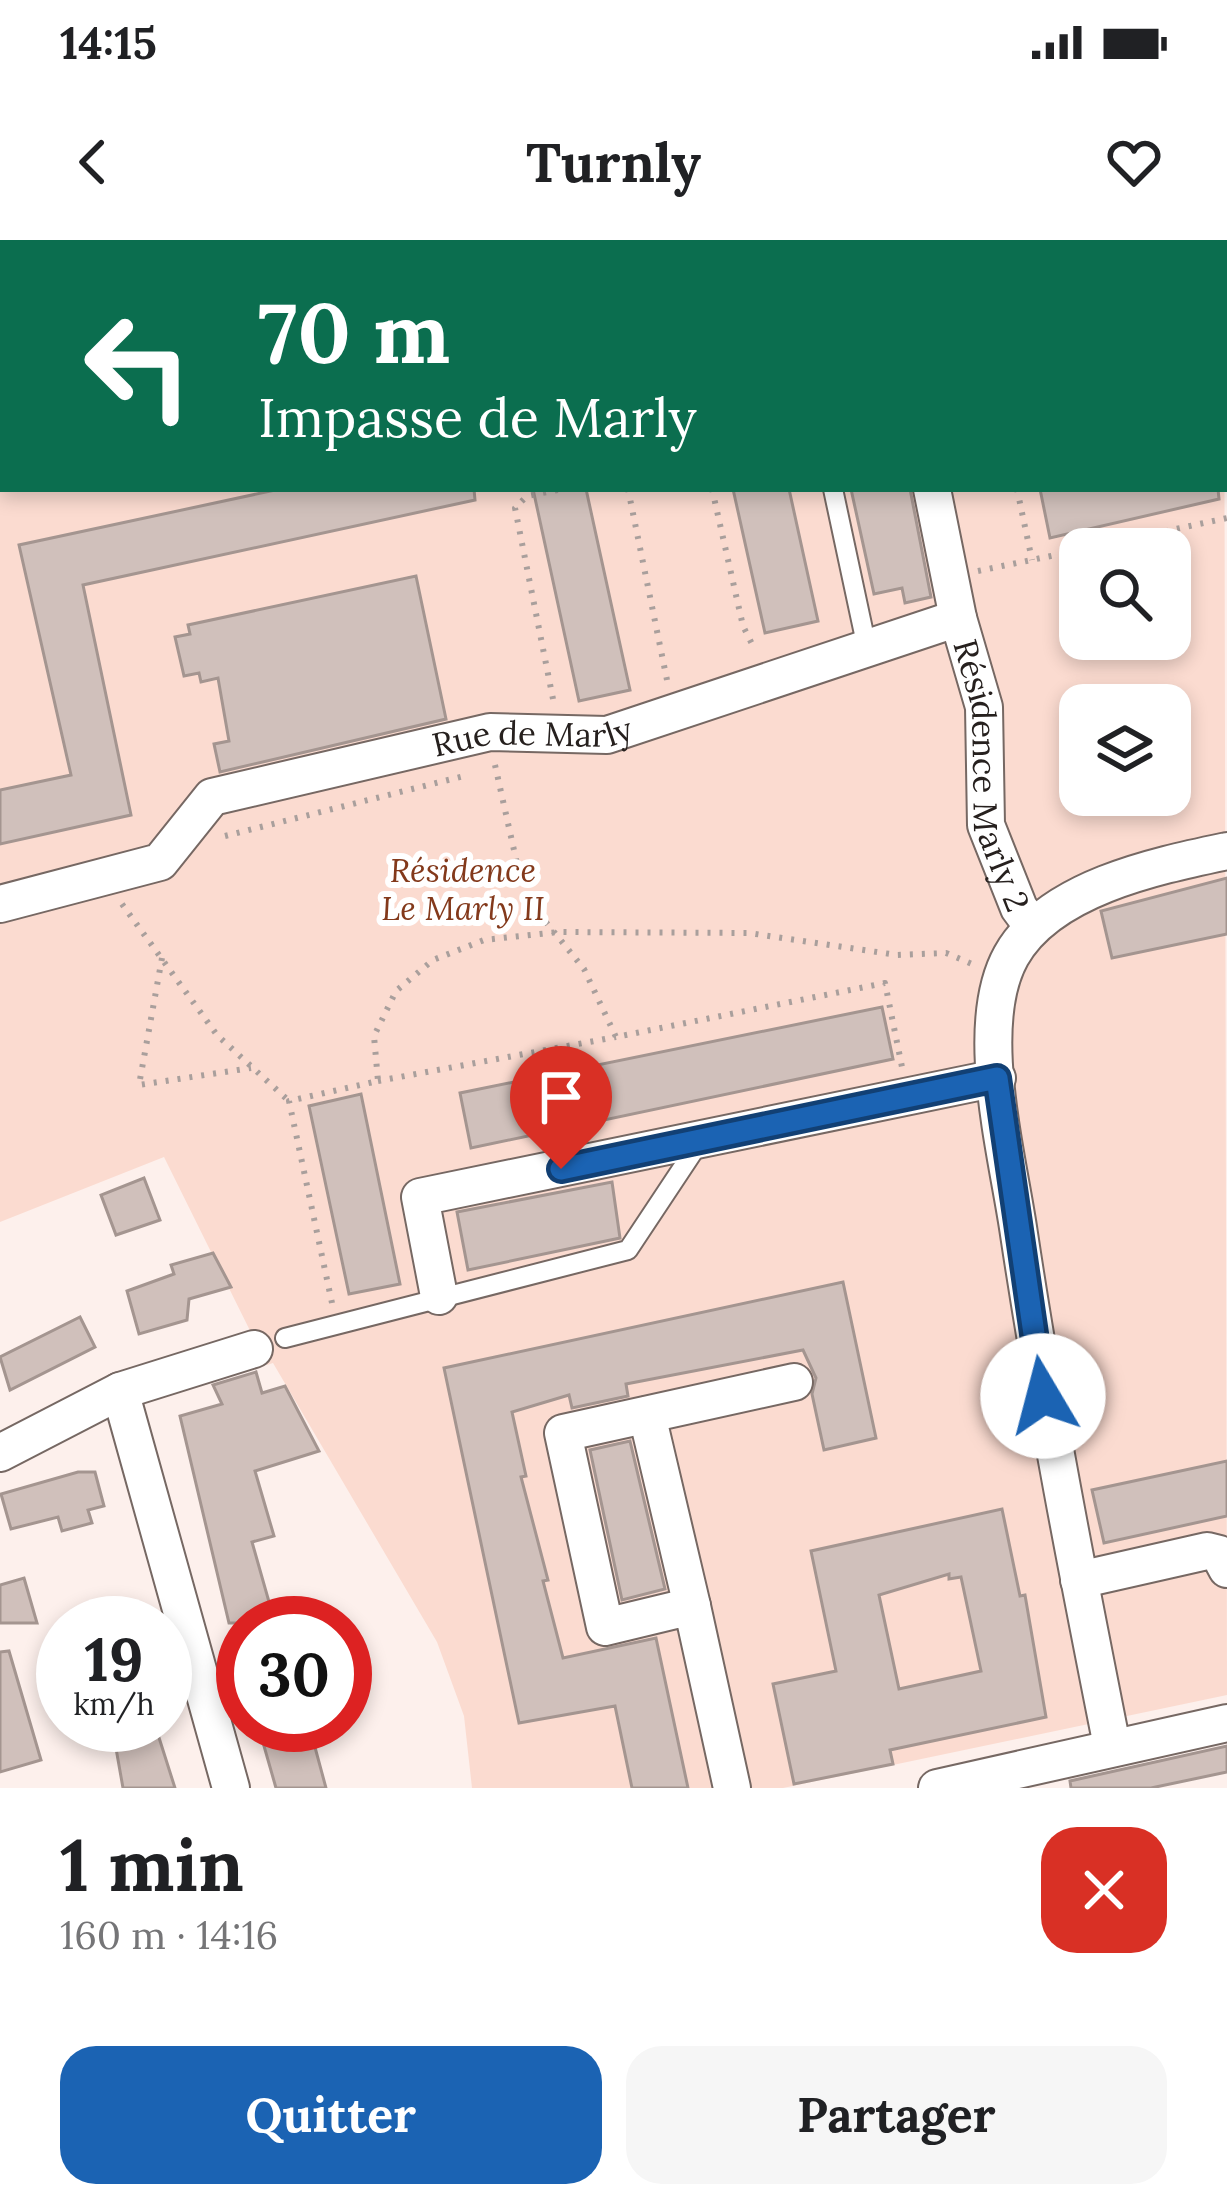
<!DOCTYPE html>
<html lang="fr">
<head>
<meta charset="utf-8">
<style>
  body { margin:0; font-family:Lora,serif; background:#f6f6f6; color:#202124; height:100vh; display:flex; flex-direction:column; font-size:45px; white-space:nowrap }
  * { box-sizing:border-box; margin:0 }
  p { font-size:39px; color:#757577 }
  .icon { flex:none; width:66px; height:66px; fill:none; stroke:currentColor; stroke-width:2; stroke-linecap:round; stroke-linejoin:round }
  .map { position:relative; height:1548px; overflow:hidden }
  .panel { display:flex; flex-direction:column; background:#fff; flex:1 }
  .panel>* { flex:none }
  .hud { position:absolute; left:0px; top:0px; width:1227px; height:252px; box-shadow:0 6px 18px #0003; background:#0b6e4f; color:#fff; overflow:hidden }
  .controls { position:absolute; left:1059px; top:288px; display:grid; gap:24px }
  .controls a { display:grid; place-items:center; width:132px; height:132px; border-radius:24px; background:#fff; box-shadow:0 6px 18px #0003; font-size:60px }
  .speed { position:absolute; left:36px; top:1356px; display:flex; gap:24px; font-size:60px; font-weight:700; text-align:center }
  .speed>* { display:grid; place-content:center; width:156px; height:156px; border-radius:50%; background:#fff; box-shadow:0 6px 18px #0003; line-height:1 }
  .speed small { font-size:30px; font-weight:400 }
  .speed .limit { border:18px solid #d22; background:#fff; color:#111 }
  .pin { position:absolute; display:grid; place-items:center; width:102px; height:102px; color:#fff; margin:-123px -51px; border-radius:50% 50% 50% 0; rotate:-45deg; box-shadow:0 0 12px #0007 }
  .pin .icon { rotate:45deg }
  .me { position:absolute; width:132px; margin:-66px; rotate:352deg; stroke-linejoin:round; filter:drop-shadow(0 0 9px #0008) }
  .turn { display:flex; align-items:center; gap:42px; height:252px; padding:0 60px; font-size:54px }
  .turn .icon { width:156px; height:156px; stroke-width:2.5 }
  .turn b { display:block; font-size:84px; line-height:102px }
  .round { display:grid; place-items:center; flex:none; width:126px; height:126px; border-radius:36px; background:#f6f6f6 }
  .headline { display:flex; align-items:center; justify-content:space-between; height:204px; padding:0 60px }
  h1 { font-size:72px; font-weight:800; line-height:90px }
  .cta { display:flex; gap:24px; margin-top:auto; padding:24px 60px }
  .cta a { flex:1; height:138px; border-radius:36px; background:#1b63b3; color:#fff; font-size:48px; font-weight:800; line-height:138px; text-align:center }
  .cta a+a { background:#f6f6f6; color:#202124 }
  .status { display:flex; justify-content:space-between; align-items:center; height:84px; padding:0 60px; background:#fff; direction:ltr }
  .status svg { height:33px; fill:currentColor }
  header { display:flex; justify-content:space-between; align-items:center; height:156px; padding:0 60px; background:#fff; font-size:54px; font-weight:800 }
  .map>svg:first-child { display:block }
</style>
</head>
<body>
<div class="status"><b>14:15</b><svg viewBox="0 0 49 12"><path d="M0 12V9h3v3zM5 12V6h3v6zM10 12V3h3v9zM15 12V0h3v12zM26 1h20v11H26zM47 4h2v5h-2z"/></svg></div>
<header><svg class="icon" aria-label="back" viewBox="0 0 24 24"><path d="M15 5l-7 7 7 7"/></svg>Turnly<svg class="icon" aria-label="heart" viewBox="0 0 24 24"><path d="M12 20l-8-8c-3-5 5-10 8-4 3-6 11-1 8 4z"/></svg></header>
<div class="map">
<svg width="1227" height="1548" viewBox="0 0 1227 1548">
  <rect width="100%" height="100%" fill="#fdf0ec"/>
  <g fill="#fbdbd0" fill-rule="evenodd">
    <polygon points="476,0 1216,0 1218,3 484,3"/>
    <path d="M1224 5 1227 1455 783 1548H472L464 1476 437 1402 273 1123 267 1125 164 917 0 982V246L1224 249ZM1080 309H1170V399H1080ZM1080 465H1170V555H1080Z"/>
  </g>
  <g fill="#d0c0bb" stroke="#a49590" stroke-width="3" fill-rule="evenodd">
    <polygon points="280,249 474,249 475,260 83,345 131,575 0,604 0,550 71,535 19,305"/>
    <polygon points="533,249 586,249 630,450 579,461"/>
    <polygon points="733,249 789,249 818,381 765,393"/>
    <polygon points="851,249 910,249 931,357 905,363 902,348 874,354"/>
    <polygon points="1040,249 1218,249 1219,259 1050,298"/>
    <polygon points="416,336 446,479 220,532 214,504 229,501 218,438 201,442 199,433 184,436 175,397 190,394 188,385"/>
    <polygon points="1227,638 1227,694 1112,718 1101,671"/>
    <polygon points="882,767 893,819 471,908 460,853"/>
    <polygon points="361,854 400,1044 349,1054 309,866"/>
    <polygon points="144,938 160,980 116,995 101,955"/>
    <polygon points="612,942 620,998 468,1030 457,972"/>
    <polygon points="213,1013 231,1047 189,1059 187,1080 139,1094 127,1051 174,1034 171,1025"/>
    <polygon points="843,1042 876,1198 824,1210 812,1154 816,1138 803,1110 626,1144 628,1156 572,1168 569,1155 512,1172 526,1236 521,1237 548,1340 543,1341 563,1418 656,1398 688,1548 632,1548 615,1466 519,1483 444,1128"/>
    <polygon points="80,1077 95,1107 10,1150 0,1117"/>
    <polygon points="256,1132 262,1153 285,1146 319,1211 255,1231 274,1296 252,1302 275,1383 229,1383 180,1176 222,1164 213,1145"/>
    <polygon points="630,1201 665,1349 622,1360 590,1210"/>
    <polygon points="1227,1221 1227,1276 1104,1303 1092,1250"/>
    <polygon points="78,1232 95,1232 104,1266 88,1270 92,1283 62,1291 58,1277 11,1289 1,1254"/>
    <path d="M1002 1269 1020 1356 1025 1355 1046 1477 890 1510 893 1524 794 1544 773 1444 836 1431 811 1311ZM949 1334V1339L961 1337 981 1431 899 1449 879 1355Z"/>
    <polygon points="24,1338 37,1383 0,1383 0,1345"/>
    <polygon points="9,1411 41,1520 0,1532 0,1412"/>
    <polygon points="155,1485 175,1548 123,1548 114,1497"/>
    <polygon points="258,1485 309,1485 326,1548 276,1548"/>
    <polygon points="1227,1506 1227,1532 1151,1548 1071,1548 1070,1541"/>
  </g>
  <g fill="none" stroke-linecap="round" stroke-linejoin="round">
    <defs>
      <g id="service">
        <polyline points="833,249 867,408"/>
        <polyline points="285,1098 628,1010 701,900"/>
      </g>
      <g id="minor">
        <polyline points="0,0 3,7"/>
        <polyline points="1068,3 1083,0"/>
        <polyline points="0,220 3,218"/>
        <path id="s1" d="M932 249 958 378 984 467 986 585 1019 668 1033 687"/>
        <path id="s2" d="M0 664 160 622 212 557 490 492 607 495 958 378"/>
        <polyline points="439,1056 420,957 997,838"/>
        <polyline points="120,1151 231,1548"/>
        <polyline points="647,1175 692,1366"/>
        <polyline points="0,1213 120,1151 254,1109"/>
        <polyline points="1079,1340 1207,1311 1219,1314 1227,1329"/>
        <path d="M1112 1506C1078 1335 1045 1166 1019 994 1008 917 972 786 1011 716 1049 648 1156 626 1227 611"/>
        <polyline points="732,1548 692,1366 605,1387 563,1193 794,1142"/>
        <polyline points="937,1548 1227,1483"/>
      </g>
    </defs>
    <use href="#service" stroke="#766863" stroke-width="22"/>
    <use href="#minor" stroke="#766863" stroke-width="40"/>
    <g stroke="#a99f9c" stroke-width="6" stroke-dasharray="3 9" stroke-linecap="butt">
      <polyline points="560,3 564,0"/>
      <polyline points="628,249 667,440"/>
      <polyline points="712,249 743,386 755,410"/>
      <polyline points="1017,249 1032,320"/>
      <polyline points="1083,309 1227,278"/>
      <polyline points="978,331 1080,310"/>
      <polyline points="553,459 515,268 527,256 563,249"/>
      <polyline points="495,525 524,655 584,729 616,797 885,743 902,827"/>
      <polyline points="225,596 468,535"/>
      <polyline points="122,664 217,795 289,861"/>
      <polyline points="162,718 139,845 251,828"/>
      <polyline points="378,841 616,797"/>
      <polyline points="332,1063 289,861 378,841 374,796 396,751 433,720 484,700 558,692 749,693 897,715 946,713 972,724"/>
    </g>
    <use href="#service" stroke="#fff" stroke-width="18"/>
    <use href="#minor" stroke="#fff" stroke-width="36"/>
  </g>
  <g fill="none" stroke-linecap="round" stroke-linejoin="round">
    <defs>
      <polyline id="route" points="561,929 997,838 1043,1156"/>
    </defs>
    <use href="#route" stroke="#124074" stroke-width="30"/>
    <use href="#route" stroke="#1b63b3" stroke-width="21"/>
  </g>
  <g text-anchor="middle" stroke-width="12" stroke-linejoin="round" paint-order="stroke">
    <g font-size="33" fill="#26201e" stroke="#fff">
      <text dy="12" stroke="none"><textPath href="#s2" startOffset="576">Rue de Marly</textPath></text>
      <text dy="12" stroke="none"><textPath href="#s1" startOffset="294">Résidence Marly 2</textPath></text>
    </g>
    <g font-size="33" font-style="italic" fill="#83391b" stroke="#fff">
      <text x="463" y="642">Résidence<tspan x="463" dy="38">Le Marly II</tspan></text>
    </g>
  </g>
</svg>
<div class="controls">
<a><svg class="icon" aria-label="search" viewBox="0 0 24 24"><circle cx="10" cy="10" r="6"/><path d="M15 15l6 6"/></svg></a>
<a><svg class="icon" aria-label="layers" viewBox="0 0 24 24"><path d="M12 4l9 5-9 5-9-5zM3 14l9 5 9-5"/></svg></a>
</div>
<div class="speed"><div>19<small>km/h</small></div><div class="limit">30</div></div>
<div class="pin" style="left:561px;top:929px;background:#d93025"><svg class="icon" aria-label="arrive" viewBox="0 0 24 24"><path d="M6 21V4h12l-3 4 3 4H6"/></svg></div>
<svg class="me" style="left:1043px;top:1156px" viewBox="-20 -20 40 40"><circle r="19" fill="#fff"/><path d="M0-13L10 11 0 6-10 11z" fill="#1b63b3"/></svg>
<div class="hud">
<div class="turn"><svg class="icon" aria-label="left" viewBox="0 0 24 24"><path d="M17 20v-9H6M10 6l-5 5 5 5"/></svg><div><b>70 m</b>Impasse de Marly</div></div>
</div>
</div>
<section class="panel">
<div class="headline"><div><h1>1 min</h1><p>160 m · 14:16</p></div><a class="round" style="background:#d93025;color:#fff"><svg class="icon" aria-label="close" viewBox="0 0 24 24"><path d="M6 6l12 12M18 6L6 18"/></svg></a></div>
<div class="cta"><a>Quitter</a><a>Partager</a></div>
</section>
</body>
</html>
